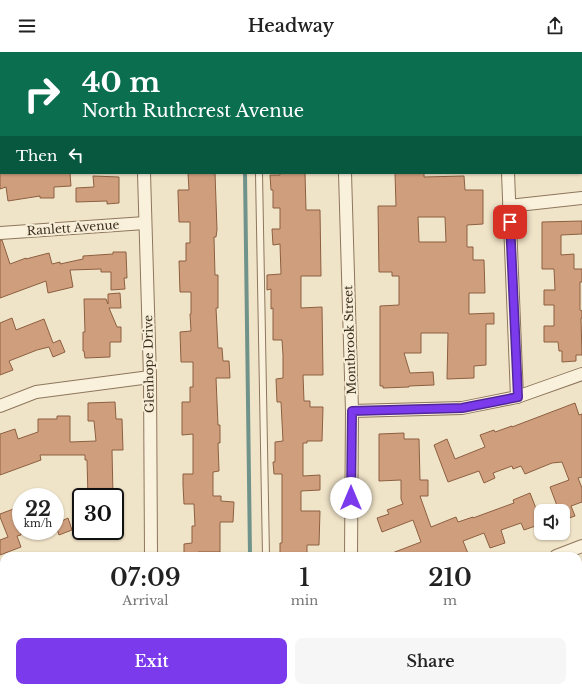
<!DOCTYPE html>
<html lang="en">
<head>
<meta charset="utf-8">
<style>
  body { margin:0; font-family:"Libre Baskerville",serif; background:#f6f6f6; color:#222; height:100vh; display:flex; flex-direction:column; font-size:15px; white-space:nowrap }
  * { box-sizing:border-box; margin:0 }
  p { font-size:13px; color:#767676 }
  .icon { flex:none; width:22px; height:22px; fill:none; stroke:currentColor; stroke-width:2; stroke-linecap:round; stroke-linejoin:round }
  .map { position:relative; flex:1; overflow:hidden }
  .sheet { position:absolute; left:0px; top:500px; width:582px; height:140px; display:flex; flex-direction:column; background:#fff; border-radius:12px 12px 0 0; box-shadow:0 1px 3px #0004 }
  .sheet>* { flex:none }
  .guide { position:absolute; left:0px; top:0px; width:582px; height:122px; box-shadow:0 1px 3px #0004; background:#0b6e4f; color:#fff; overflow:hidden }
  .controls { position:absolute; left:534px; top:452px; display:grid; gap:8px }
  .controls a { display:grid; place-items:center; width:36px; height:36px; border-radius:8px; background:#fff; box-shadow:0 1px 3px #0004; font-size:20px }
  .speed { position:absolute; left:12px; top:436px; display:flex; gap:8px; font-size:20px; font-weight:700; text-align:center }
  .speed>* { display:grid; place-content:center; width:52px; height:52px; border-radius:50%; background:#fff; box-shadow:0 1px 3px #0004; line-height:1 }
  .speed small { font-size:10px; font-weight:400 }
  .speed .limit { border:2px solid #111; border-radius:6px; background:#fff; color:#111 }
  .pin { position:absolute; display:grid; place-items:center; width:34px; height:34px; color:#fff; margin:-17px; border-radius:8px; box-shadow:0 2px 6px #0006 }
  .me { position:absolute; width:44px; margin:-22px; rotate:0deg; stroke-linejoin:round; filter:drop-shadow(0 0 3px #0008) }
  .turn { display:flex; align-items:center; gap:14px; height:84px; padding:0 16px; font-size:18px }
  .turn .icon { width:52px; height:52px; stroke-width:2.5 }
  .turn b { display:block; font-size:28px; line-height:34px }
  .then { display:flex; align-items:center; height:38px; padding:0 16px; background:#0003; gap:8px; font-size:15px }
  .eta { display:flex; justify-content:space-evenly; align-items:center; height:68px; text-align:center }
  .eta b { font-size:24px; font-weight:600; line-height:28px }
  .cta { display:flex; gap:8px; margin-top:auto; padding:8px 16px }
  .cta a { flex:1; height:46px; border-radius:8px; background:#7c3aed; color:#fff; font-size:16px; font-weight:600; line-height:46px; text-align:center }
  .cta a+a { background:#f6f6f6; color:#222 }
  header { display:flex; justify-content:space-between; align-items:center; height:52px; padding:0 16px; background:#fff; font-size:18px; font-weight:600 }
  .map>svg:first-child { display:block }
</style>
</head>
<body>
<header><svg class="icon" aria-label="menu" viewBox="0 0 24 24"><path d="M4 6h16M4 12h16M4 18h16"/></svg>Headway<svg class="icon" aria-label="share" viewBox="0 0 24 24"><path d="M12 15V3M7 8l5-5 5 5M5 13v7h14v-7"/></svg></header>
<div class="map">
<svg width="582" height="640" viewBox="0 0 582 640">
  <rect width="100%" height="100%" fill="#f0e4c8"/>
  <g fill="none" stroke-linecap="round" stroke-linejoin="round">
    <g stroke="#6f938a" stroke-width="4">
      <polyline points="228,0 228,1"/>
      <polyline points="245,121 250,504"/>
      <polyline points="252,636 252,640"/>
    </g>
  </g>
  <g fill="#cf9f7d" stroke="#8d5f41" fill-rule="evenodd">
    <polygon points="0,121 70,121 71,134 54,135 54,146 40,146 40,144 8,149 6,135 0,137"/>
    <polygon points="188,121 215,121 217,178 216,185 214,185 215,223 218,223 218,256 216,256 218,296 222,296 223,309 229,309 230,326 216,326 218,373 220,373 220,391 218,391 219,419 213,420 213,444 221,444 221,449 234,450 233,470 220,470 220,500 198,500 198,504 184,504 184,492 192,491 192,474 195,474 194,452 184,452 183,433 183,422 193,422 193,382 182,383 182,350 190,350 190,335 193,335 193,310 181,310 180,280 191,279 190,262 191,262 191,240 180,240 179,209 186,209 186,191 190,191 190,170 179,170 178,141 178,138 189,138"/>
    <polygon points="280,121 305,121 306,158 320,158 321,224 301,224 301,256 322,255 323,323 303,323 304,349 310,349 310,355 323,355 322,389 307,389 307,391 303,391 303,424 320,423 320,438 301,439 301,459 320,459 319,493 307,493 307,504 280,504 280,491 282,491 282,422 274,422 273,410 275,410 275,390 283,389 281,350 277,350 276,327 283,326 283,303 282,288 273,288 273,256 271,257 271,237 267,238 267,223 281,222 280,192 273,193 272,177 280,177 280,156 273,156 273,138 271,138 270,123 280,123"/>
    <path d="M395 121H424V125L464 124 465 138H483V172L467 173V195H473V208H484L485 241H469V262L494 261V272H486V313L474 314V326L447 327 448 281H421V301H404L410 321 433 320 434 333 409 334V335L383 336V334H380V254L399 253V224H392V220H379L378 154H396ZM418 165H445L446 190H419Z"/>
    <polygon points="93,124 119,125 119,151 107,152 107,149 76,150 76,136 94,135"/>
    <polygon points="582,169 582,182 561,183 561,203 574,202 574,217 582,217 582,230 580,230 580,258 582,259 582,266 581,266 582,303 576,303 576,309 562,310 562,299 559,299 558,290 544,290 544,274 554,274 554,253 544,253 544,238 555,238 554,217 542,217 542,170"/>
    <polygon points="0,188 2,188 10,212 26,206 26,207 49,201 52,212 60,210 60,212 83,207 83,204 113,202 113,200 126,200 127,226 124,226 125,237 111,238 111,220 101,220 101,217 70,218 73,235 48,241 46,229 0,246"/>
    <polygon points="120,241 121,256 109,256 117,275 121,275 121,290 110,290 110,305 85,306 84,299 83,299 83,280 85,280 84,247 106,247 108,252 108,242"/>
    <polygon points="12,266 16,278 44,267 53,291 60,288 65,300 53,305 49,295 37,298 9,309 13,318 0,323 0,271"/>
    <polygon points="115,350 116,367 122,367 123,398 112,398 113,445 88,445 87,408 85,408 85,403 40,403 41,408 0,423 0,382 15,377 18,387 38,380 38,367 57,367 57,364 70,364 70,390 96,389 94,369 88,369 88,351"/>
    <polygon points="575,351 579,363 582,362 582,425 578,426 582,436 582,450 571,454 575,464 563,468 563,459 559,459 550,435 569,428 562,410 552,411 525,422 521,414 513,417 512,414 493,421 495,426 484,431 479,419 448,430 434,393 447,387 455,407 485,395 480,383 494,378 495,380 512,374 512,375"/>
    <polygon points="404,381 404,387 419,387 420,428 428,428 428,444 420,444 431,475 456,465 458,470 473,465 473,466 514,451 513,448 530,441 541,469 541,472 524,478 521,471 501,478 505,491 490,496 484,481 463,489 469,504 453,504 452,501 443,504 388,504 387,503 421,490 413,468 382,480 377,466 389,462 387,458 403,452 401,447 401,428 379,429 379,382"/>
    <polygon points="16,456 17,459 21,457 21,483 17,484 21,495 0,503 0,488 8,485 0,465 0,462"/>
    <polygon points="68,466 72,478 59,483 55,472"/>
  </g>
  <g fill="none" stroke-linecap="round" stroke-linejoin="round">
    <defs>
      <g id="lane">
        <polyline points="0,54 1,54"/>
        <polyline points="259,121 266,504"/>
        <polyline points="267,636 267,640"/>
      </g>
      <g id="street">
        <polyline points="127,0 128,1"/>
        <polyline points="325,0 326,1"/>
        <polyline points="500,0 500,1"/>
        <polyline points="543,1 547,0"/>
        <polyline points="144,121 150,325 151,504"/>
        <polyline points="345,121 352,359 351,504"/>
        <polyline points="508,121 517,345"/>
        <polyline points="509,154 582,146"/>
        <polyline points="0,181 145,171"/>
        <polyline points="0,354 36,340 150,325"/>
        <polyline points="352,359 462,356 517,345 582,322"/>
        <polyline points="556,504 582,494"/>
        <polyline points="0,537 4,535"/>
        <polyline points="155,636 155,640"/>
        <polyline points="351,636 351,640"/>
        <polyline points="557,636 559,640"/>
      </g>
      <polyline id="secondary" points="241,1 244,0"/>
    </defs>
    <use href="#lane" stroke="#8d765c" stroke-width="8"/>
    <use href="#street" stroke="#8d765c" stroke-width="14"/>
    <use href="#secondary" stroke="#6f573f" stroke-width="19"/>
    <use href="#lane" stroke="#faf1dc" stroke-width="6"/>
    <use href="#street" stroke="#faf1dc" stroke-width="12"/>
    <use href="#secondary" stroke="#faf1dc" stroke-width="17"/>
  </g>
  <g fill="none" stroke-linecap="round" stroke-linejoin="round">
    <defs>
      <polyline id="route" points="351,446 352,359 462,356 518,345 510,170"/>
    </defs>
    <use href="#route" stroke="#51269a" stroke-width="10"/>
    <use href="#route" stroke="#7c3aed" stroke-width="7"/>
  </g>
  <g text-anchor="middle" stroke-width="4" stroke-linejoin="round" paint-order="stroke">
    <g font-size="12" fill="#3d2e20" stroke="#f7eed8">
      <text transform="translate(73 176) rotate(-4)" y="4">Ranlett Avenue</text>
      <text transform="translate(350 288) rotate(-92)" y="4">Montbrook Street</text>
      <text transform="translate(149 312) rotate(-91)" y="4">Glenhope Drive</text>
    </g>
  </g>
</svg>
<div class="controls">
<a><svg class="icon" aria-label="sound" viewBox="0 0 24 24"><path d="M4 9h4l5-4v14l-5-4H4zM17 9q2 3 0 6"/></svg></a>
</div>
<div class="speed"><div>22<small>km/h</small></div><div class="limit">30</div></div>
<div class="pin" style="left:510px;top:170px;background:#d93025"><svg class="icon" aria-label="arrive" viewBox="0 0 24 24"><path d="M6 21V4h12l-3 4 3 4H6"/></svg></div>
<svg class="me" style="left:351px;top:446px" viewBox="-20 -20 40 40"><circle r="19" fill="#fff"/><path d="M0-13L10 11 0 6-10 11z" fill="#7c3aed"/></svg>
<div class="guide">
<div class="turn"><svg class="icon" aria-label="right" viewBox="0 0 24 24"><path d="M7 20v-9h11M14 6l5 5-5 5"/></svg><div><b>40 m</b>North Ruthcrest Avenue</div></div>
<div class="then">Then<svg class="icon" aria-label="left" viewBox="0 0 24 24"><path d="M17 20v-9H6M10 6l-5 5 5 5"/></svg></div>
</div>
<section class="sheet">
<div class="eta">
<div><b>07:09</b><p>Arrival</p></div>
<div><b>1</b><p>min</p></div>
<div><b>210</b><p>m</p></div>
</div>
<div class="cta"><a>Exit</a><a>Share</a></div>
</section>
</div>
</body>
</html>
